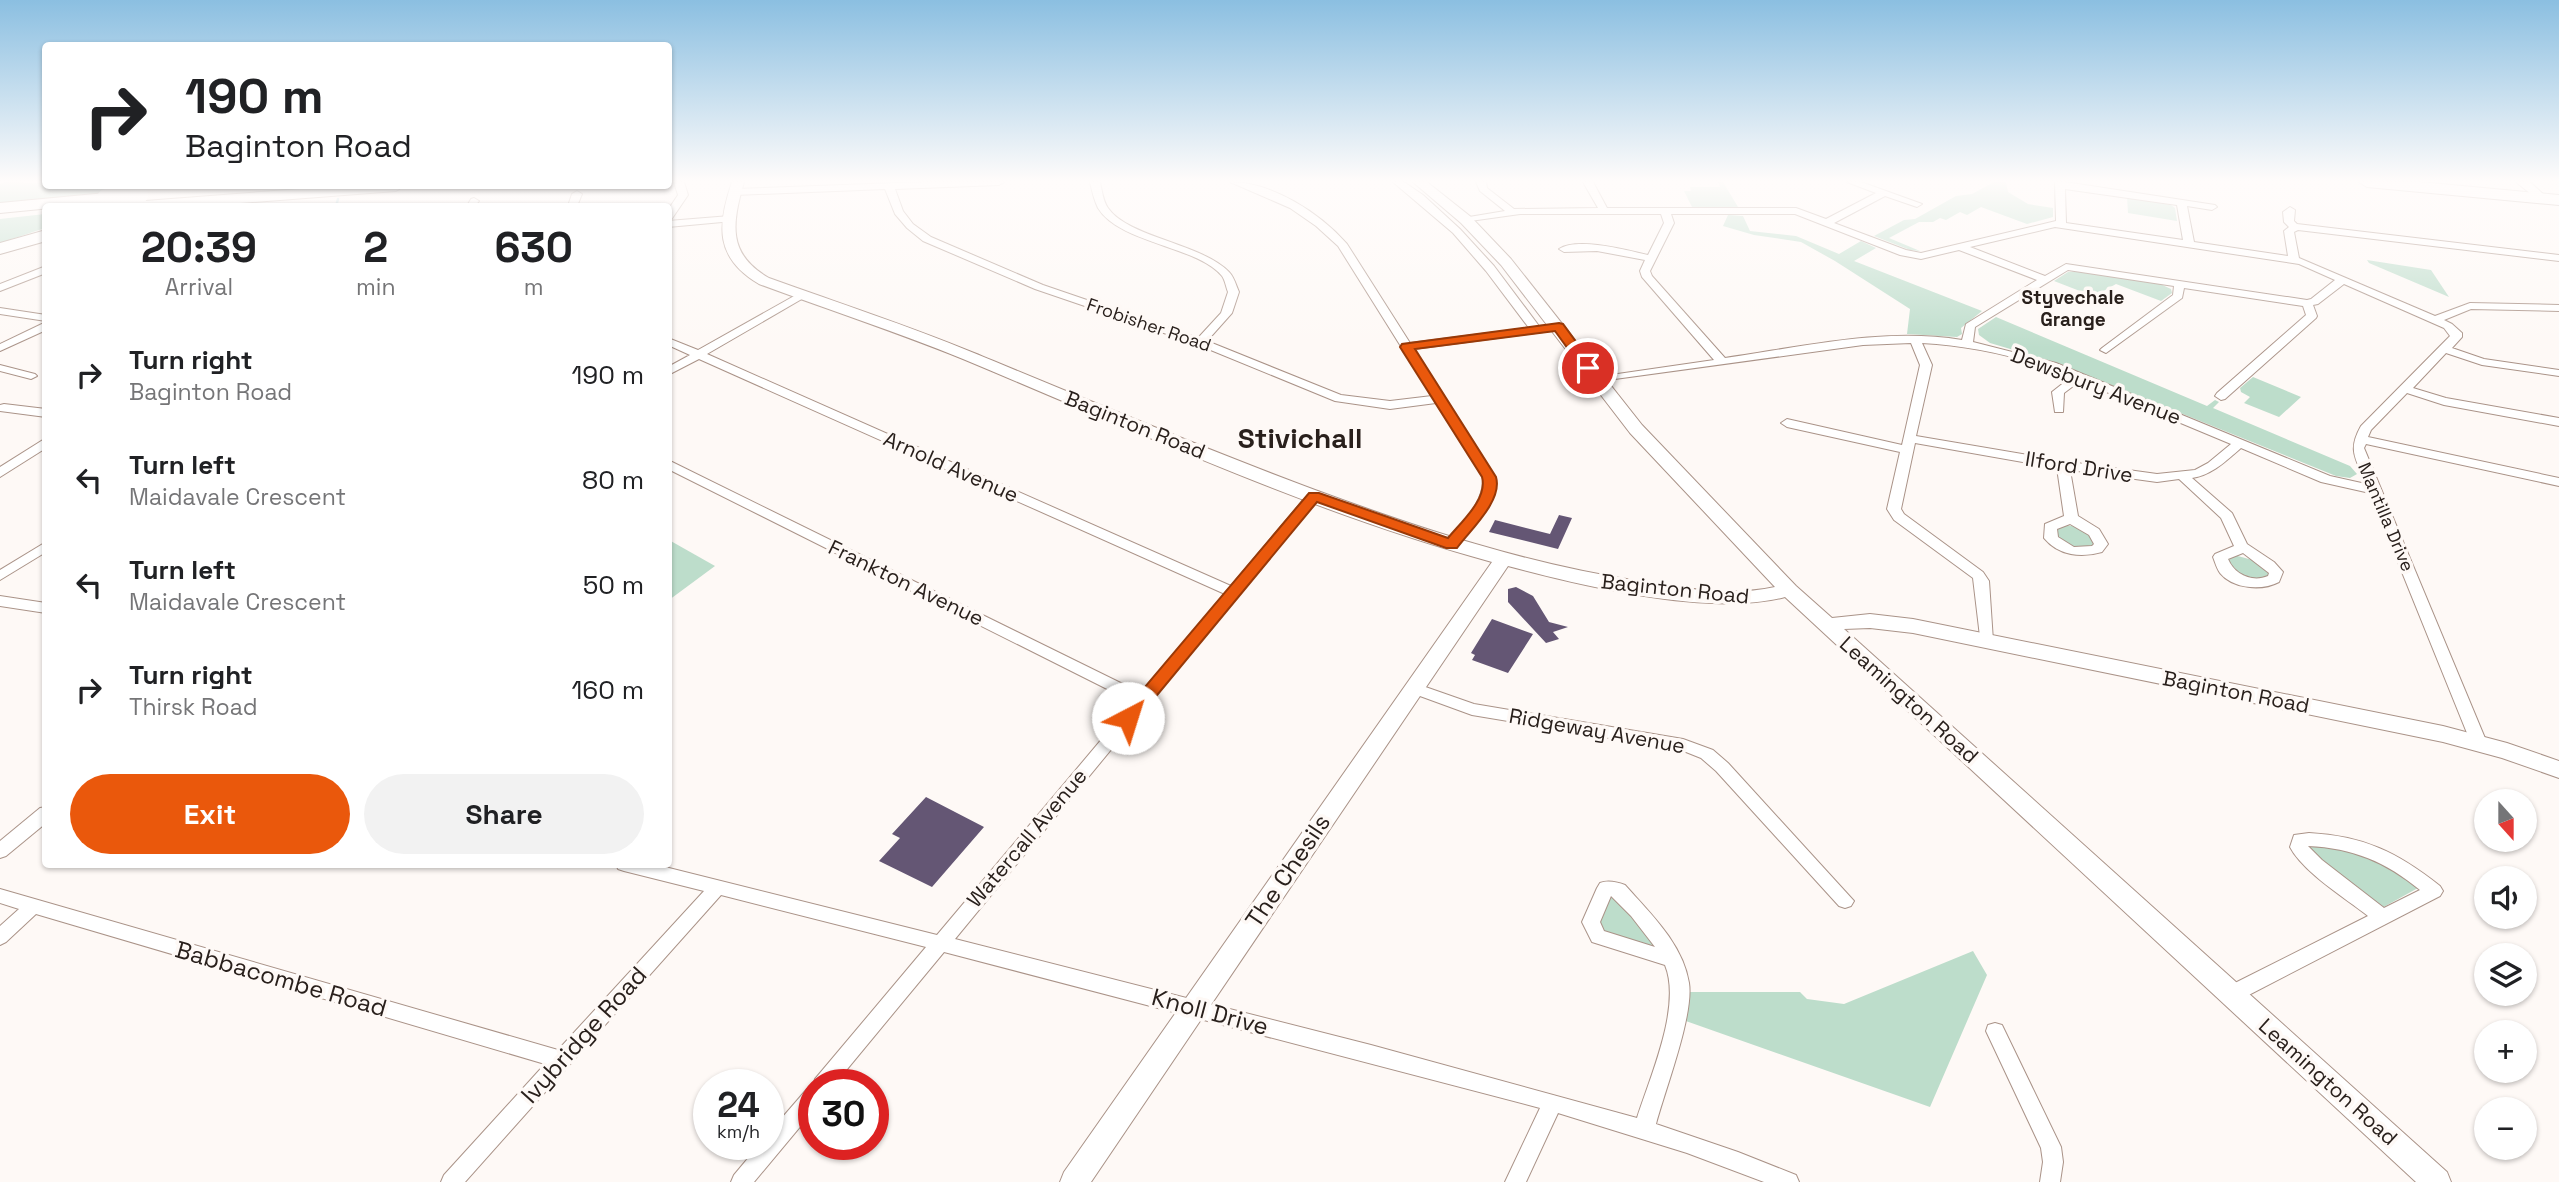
<!DOCTYPE html>
<html lang="en">
<head>
<meta charset="utf-8">
<style>
  body { margin:0; font-family:"Space Grotesk",sans-serif; background:#f2f2f2; color:#202124; height:100vh; display:flex; flex-direction:column; font-size:26px; white-space:nowrap }
  * { box-sizing:border-box; margin:0 }
  p { font-size:23px; color:#757577 }
  .icon { flex:none; width:38px; height:38px; fill:none; stroke:currentColor; stroke-width:2; stroke-linecap:round; stroke-linejoin:round }
  .map { position:relative; flex:1; overflow:hidden }
  .side { position:absolute; left:42px; top:203px; width:630px; height:665px; display:flex; flex-direction:column; background:#fff; border-radius:7px; box-shadow:0 2px 5px #0004 }
  .side>* { flex:none }
  .guide { position:absolute; left:42px; top:42px; width:630px; height:147px; border-radius:7px; box-shadow:0 2px 5px #0004; background:#fff; color:#202124; overflow:hidden }
  .needle { width:46px; rotate:159deg }
  .controls { position:absolute; left:2474px; top:789px; display:grid; gap:14px }
  .controls a { display:grid; place-items:center; width:63px; height:63px; border-radius:50%; background:#fff; box-shadow:0 2px 5px #0004; font-size:35px }
  .speed { position:absolute; left:693px; top:1069px; display:flex; gap:14px; font-size:35px; font-weight:700; text-align:center }
  .speed>* { display:grid; place-content:center; width:91px; height:91px; border-radius:50%; background:#fff; box-shadow:0 2px 5px #0004; line-height:1 }
  .speed small { font-size:18px; font-weight:400 }
  .speed .limit { border:10px solid #d22; background:#fff; color:#111 }
  .pin { position:absolute; display:grid; place-items:center; width:60px; height:60px; color:#fff; margin:-30px; border:4px solid #fff; border-radius:50%; box-shadow:0 2px 7px #0007 }
  .me { position:absolute; width:77px; margin:-38px; rotate:40deg; stroke-linejoin:round; filter:drop-shadow(0 0 5px #0008) }
  .turn { display:flex; align-items:center; gap:24px; height:147px; padding:0 28px; font-size:32px }
  .turn .icon { width:91px; height:91px; stroke-width:2.5 }
  .turn b { display:block; font-size:49px; line-height:60px }
  .eta { display:flex; justify-content:space-evenly; align-items:center; height:119px; text-align:center }
  .eta b { font-size:42px; font-weight:600; line-height:49px }
  .action { display:flex; gap:14px; margin-top:auto; padding:14px 28px }
  .action a { flex:1; height:80px; border-radius:42px; background:#ea580c; color:#fff; font-size:28px; font-weight:600; line-height:80px; text-align:center }
  .action a+a { background:#f2f2f2; color:#202124 }
  ul { padding:0; list-style:none }
  li { display:flex; align-items:center; gap:21px; height:105px; padding:0 28px }
  li div { flex:1 }
  li b { display:block; font-size:26px }
  li em { font-style:normal }
  .map>svg:first-child { display:block }
</style>
</head>
<body>
<div class="map">
<svg width="2559" height="1182" viewBox="0 0 2559 1182">
  <rect width="100%" height="100%" fill="#fef9f6"/>
  <g fill="#bdddcb">
    <polygon points="5,182 103,186 114,192 0,203 0,184"/>
    <polygon points="1718,182 1723,182 1738,207 1692,207 1684,191 1691,191 1690,187 1720,187"/>
    <polygon points="1994,182 2006,182 2008,192 2028,204 2053,208 2053,217 2027,224 1981,207 1967,215 1960,212 1946,220 1940,218 1933,222 1919,222 1889,238 1920,251 1910,250 1874,236 1904,220 1915,219 1956,196 1972,194"/>
    <polygon points="2127,197 2171,205 2175,208 2177,221 2128,213"/>
    <polygon points="45,214 45,228 0,243 0,219"/>
    <polygon points="1728,215 1743,216 1750,231 1796,236 1839,254 1861,241 1876,248 1854,261 1982,311 1961,328 1962,334 1957,337 1907,334 1910,309 1835,261 1801,242 1754,235 1723,226"/>
    <polygon points="2367,260 2431,270 2449,297 2369,263"/>
    <polygon points="2079,271 2158,283 2171,289 2172,293 2161,301 2116,284 2098,294 2090,291 2085,293 2054,281 2068,272"/>
    <polygon points="1996,317 2207,406 2215,400 2219,402 2213,408 2350,466 2357,474 2350,478 2336,476 2054,362 1990,343 1979,335 1978,329"/>
    <polygon points="2253,377 2301,397 2279,417 2244,403 2250,397 2241,392 2240,388"/>
    <polygon points="2064,525 2079,527 2095,539 2094,546 2077,550 2058,541 2054,529"/>
    <polygon points="669,540 715,566 669,600"/>
    <polygon points="2234,555 2260,562 2271,575 2265,580 2237,576 2225,559"/>
    <polygon points="2314,843 2386,861 2418,888 2380,909 2315,859 2307,845"/>
    <polygon points="1613,893 1656,945 1655,948 1606,936 1598,924 1610,894"/>
    <polygon points="1973,951 1987,975 1930,1107 1683,1020 1689,992 1800,992 1807,999 1844,1004"/>
  </g>
  <g fill="none" stroke-linecap="round" stroke-linejoin="round">
    <polyline stroke="#a0cfd6" stroke-width="2.5" points="336,206 338,199"/>
  </g>
  <g fill="#645674">
    <polygon points="1559,515 1572,518 1558,549 1489,532 1495,520 1550,534"/>
    <polygon points="1516,587 1533,596 1549,622 1568,627 1553,632 1559,639 1546,643 1508,602 1508,589"/>
    <polygon points="1492,619 1533,634 1508,673 1472,660 1475,655 1471,653"/>
    <polygon points="926,797 984,827 932,887 879,861 900,838 892,834"/>
  </g>
  <g fill="none" stroke-linecap="round" stroke-linejoin="round">
    <defs>
      <g id="street">
        <polygon points="674,182 684,182 688,195 671,220 668,221 668,210 678,195"/>
        <path d="M1004 182 999 185 895 189 903 211 913 224 931 237 1043 285 1198 338 1221 313 1228 292C1226 287 1225 280 1222 276 1198 246 1120 244 1098 208 1094 200 1092 191 1090 182H1100C1102 191 1103 201 1108 208 1129 238 1201 243 1229 272 1234 277 1236 285 1239 292L1232 313 1207 341 1341 395 1390 401 1432 396 1338 246 1316 226 1290 208 1230 182C1272 182 1320 213 1347 244L1410 343 1529 328 1486 271 1453 233 1393 182H1404L1423 195 1460 229 1494 266 1539 326 1559 324 1565 327 1559 330 1414 349 1495 477C1498 504 1471 527 1457 548H1447L1445 545C1459 525 1485 504 1483 477L1436 403 1390 409 1335 401 1196 344 1035 289 923 241 907 228 895 214 885 189 735 195 730 192 735 189 924 182Z"/>
        <path d="M1476 182H1486L1487 188 1514 209 1598 208 1583 182H1593L1607 208H1796L1826 219 1876 193 1847 182H1861L1922 204 1917 207 1885 196 1834 223 1906 250 1921 253 2056 221 2055 182H2065L2215 205 2217 207 2212 210 2187 206 2194 242 2288 256 2284 231 2289 227 2284 222 2283 212 2290 207 2295 210 2294 221 2297 224 2559 255V261L2298 230 2294 232 2299 258 2435 316 2470 303 2559 305V311L2471 309 2444 320 2452 324 2462 333V337L2452 348 2484 359 2559 370V376L2482 365 2446 353 2413 388 2446 398 2559 418V426L2444 405 2407 393 2371 430 2368 437 2559 478V486L2366 444 2364 448 2487 743 2485 747H2473L2471 743 2370 493 2321 482 2241 448C2226 461 2212 475 2192 478L2232 513 2247 544 2274 562 2283 572 2279 582C2262 591 2233 589 2220 573 2217 569 2215 562 2213 557L2215 554 2234 546 2221 518 2179 479 2157 482 2070 470 2078 516 2099 529 2108 544 2102 552C2081 558 2059 556 2044 538L2045 524 2064 516 2057 468 1915 443 1901 509 1904 514 1983 572 1989 581 1993 641 1991 645H1981L1973 578 1894 520 1887 509 1900 452 1787 427 1781 423 1787 419 1902 445 1920 365 1911 343 1863 345 1593 382 1591 380 1597 377 1714 360 1642 277 1640 271 1645 260 1597 251 1564 252 1559 249C1578 237 1626 250 1648 255L1664 223 1661 214H1520L1463 222V218L1505 211 1480 191ZM2065 189 2177 205 2183 240 2066 223ZM1671 214H1795L1900 255 1921 259 1959 250 2037 280 1966 324 1962 340C1884 327 1802 347 1725 358L1652 276 1650 271 1674 223ZM2055 227 2299 264 2335 280 2311 299 2307 300 2066 264 2045 276 1970 247ZM2068 270 2174 286 2173 295 2102 348 2100 350 2106 353 2182 298 2184 288 2303 306 2306 315 2217 393 2215 396 2221 400 2225 399 2316 318 2317 316 2313 305 2318 304 2344 284 2444 328 2450 336 2361 426C2347 451 2356 458 2366 484L2330 476 2056 363 1973 342 1975 327ZM1922 343C1973 346 2024 357 2071 377L2052 392 2055 412H2063L2064 393 2080 381 2231 444 2208 463 2195 470 2157 474 2063 461 1916 436 1932 365ZM2070 524 2089 535 2094 544 2092 546 2074 547 2058 537 2057 529ZM2243 553 2269 573 2268 576C2252 583 2234 574 2228 559Z"/>
        <polygon points="577,191 582,194 577,206 568,206 572,194"/>
        <polygon points="474,198 479,201 475,206 467,206 471,199"/>
        <polygon points="730,216 733,217 733,221 668,227 668,221"/>
        <polygon points="46,266 46,273 0,291 0,284"/>
        <path d="M803 291 808 294 807 296 707 354 1231 586 1309 493H1319L1320 496 955 939 1371 1045 1637 1118C1650 1077 1682 1006 1665 965L1592 942 1582 922 1597 888 1600 883C1608 880 1617 882 1625 885 1650 913 1683 944 1689 983 1694 1015 1665 1090 1656 1124L1738 1152 1796 1175 1799 1182H1764L1687 1153 1558 1113 1526 1182H1505L1540 1108 944 952 834 1085H814V1110L754 1182H731L734 1175 760 1144H768V1134L807 1089 813 1086 815 1079 926 947 721 895 465 1182H441L444 1175 545 1064 36 914 6 942 0 945V926L19 909 0 903V889L558 1050 704 891 624 871 618 869 616 864H653L937 935 1133 702 668 469V460L1141 693 1225 594 699 359 668 375V367L690 355 668 345V338L698 350ZM1611 896 1631 916 1655 947 1604 931 1600 922Z"/>
        <polygon points="0,308 46,315 46,321 0,314"/>
        <polygon points="46,322 46,330 0,351 0,344"/>
        <polygon points="0,365 35,374 37,376 31,379 0,371"/>
        <polygon points="4,404 46,409 46,417 0,411 0,405"/>
        <polygon points="46,438 46,448 0,477 0,467"/>
        <polygon points="46,542 46,552 0,580 0,570"/>
        <polygon points="0,596 46,603 46,613 0,606"/>
        <polygon points="1414,683 1474,704 1683,739 1713,750 1728,763 1854,901 1851,906 1845,908 1839,906 1716,771 1701,758 1681,750 1472,715 1409,692 1406,688 1409,684"/>
        <polygon points="46,807 46,823 6,856 0,858 0,841 40,808"/>
        <path d="M2309 833C2364 836 2397 852 2440 886L2443 891 2440 896 2239 1000 2232 1002 2225 1000 2223 994 2225 988 2368 916C2345 898 2303 872 2290 847L2294 835ZM2308 846C2353 848 2386 862 2420 890L2384 908 2322 860Z"/>
        <polygon points="1995,1023 2002,1025 2061,1147 2063,1162 2060,1182 2040,1182 2043,1162 2041,1148 1986,1031 1988,1025"/>
      </g>
      <g id="secondary">
        <path d="M732 182H744C732 224 727 254 769 278 838 303 907 325 974 353 1088 400 1200 447 1315 490 1421 529 1527 564 1638 581 1683 588 1730 597 1775 587L1630 433 1501 265 1461 223 1413 182H1427L1471 217 1511 259 1642 425 1796 586 1832 618 1870 614 1913 619 2443 726 2507 743 2559 761V778L2502 758 2443 742 1913 633 1870 628 1844 629 2447 1172 2451 1182H2416L1785 597C1711 617 1582 586 1508 566L1091 1182H1060L1064 1172 1492 562C1310 512 1136 431 963 359 896 332 827 309 759 284 715 258 717 226 732 182Z"/>
        <polygon points="2516,182 2530,182 2543,194 2536,198"/>
      </g>
      <g id="highway">
        <polygon points="2359,182 2420,182 2559,195 2559,205 2367,187"/>
        <polygon points="340,186 404,186 396,191 202,206 137,206 145,201"/>
        <polygon points="106,193 112,194 114,198 112,202 0,213 0,203"/>
        <polygon points="46,230 46,241 0,254 0,243"/>
      </g>
    </defs>
    <use href="#street" stroke="#aa9388" stroke-width="2"/>
    <use href="#secondary" stroke="#aa9388" stroke-width="2"/>
    <use href="#highway" stroke="#aa9388" stroke-width="2"/>
    <use href="#street" fill="#fff" fill-rule="evenodd"/>
    <use href="#secondary" fill="#fff" fill-rule="evenodd"/>
    <use href="#highway" fill="#fff" fill-rule="evenodd"/>
    <defs>
      <polyline id="highway-bridge" points="106,198 139,195"/>
    </defs>
    <use href="#highway-bridge" stroke="#aa9388" stroke-width="20" stroke-linecap="butt"/>
    <use href="#highway-bridge" stroke="#fff" stroke-width="18"/>
  </g>
  <linearGradient id="sky" x2="0" y2="1"><stop stop-color="#8bbfe1"/><stop offset="0.52" stop-color="#fffcfb"/><stop offset="1" stop-color="#fffcfb" stop-opacity="0"/></linearGradient>
  <rect width="2559" height="348" fill="url(#sky)"/>
  <path fill="#ea580c" stroke="#983908" stroke-width="2" d="M1559 323 1563 324 1593 365V371H1584L1555 331 1415 349 1496 477C1503 501 1470 530 1457 548H1446L1317 502 1134 723H1122L1119 718 1122 714 1309 493H1319L1448 538C1461 522 1488 499 1482 477L1400 347 1402 344Z"/>
  <g text-anchor="middle" stroke-width="7" stroke-linejoin="round" paint-order="stroke">
    <g font-size="18" fill="#29201c" stroke="#fef9f6">
      <text transform="translate(1149 325) rotate(19)" y="6">Frobisher Road</text>
      <text transform="translate(2386 517) rotate(67)" y="6">Mantilla Drive</text>
    </g>
    <g font-size="19" font-weight="bold" fill="#29201c" stroke="#fef9f6">
      <text x="2073" y="304">Styvechale<tspan x="2073" dy="22">Grange</tspan></text>
    </g>
    <g font-size="21" fill="#29201c" stroke="#fef9f6">
      <text transform="translate(2096 386) rotate(21)" y="7">Dewsbury Avenue</text>
      <text transform="translate(1135 425) rotate(22)" y="7">Baginton Road</text>
      <text transform="translate(951 467) rotate(24)" y="7">Arnold Avenue</text>
      <text transform="translate(2079 467) rotate(9)" y="7">Ilford Drive</text>
      <text transform="translate(906 583) rotate(26)" y="7">Frankton Avenue</text>
      <text transform="translate(1675 589) rotate(6)" y="7">Baginton Road</text>
      <text transform="translate(2236 692) rotate(11)" y="7">Baginton Road</text>
      <text transform="translate(1909 700) rotate(42)" y="7">Leamington Road</text>
      <text transform="translate(1597 731) rotate(10)" y="7">Ridgeway Avenue</text>
      <text transform="translate(1027 838) rotate(-50)" y="7">Watercall Avenue</text>
      <text transform="translate(2328 1082) rotate(42)" y="7">Leamington Road</text>
    </g>
    <g font-size="24" fill="#29201c" stroke="#fef9f6">
      <text transform="translate(1288 871) rotate(-56)" y="8">The Chesils</text>
      <text transform="translate(281 979) rotate(16)" y="8">Babbacombe Road</text>
      <text transform="translate(1210 1012) rotate(15)" y="8">Knoll Drive</text>
      <text transform="translate(584 1035) rotate(-48)" y="8">Ivybridge Road</text>
    </g>
    <g font-size="28" font-weight="bold" fill="#29201c" stroke="#fef9f6">
      <text x="1300" y="448">Stivichall</text>
    </g>
  </g>
</svg>
<div class="controls">
<a><svg class="needle" viewBox="-14 -14 28 28"><path d="M0-13l5 13h-10z" fill="#e53935"/><path d="M0 13l5-13h-10z" fill="#757577"/></svg></a>
<a><svg class="icon" aria-label="sound" viewBox="0 0 24 24"><path d="M4 9h4l5-4v14l-5-4H4zM17 9q2 3 0 6"/></svg></a>
<a><svg class="icon" aria-label="layers" viewBox="0 0 24 24"><path d="M12 4l9 5-9 5-9-5zM3 14l9 5 9-5"/></svg></a>
<a>+</a>
<a>−</a>
</div>
<div class="speed"><div>24<small>km/h</small></div><div class="limit">30</div></div>
<div class="pin" style="left:1588px;top:368px;background:#d93025"><svg class="icon" aria-label="arrive" viewBox="0 0 24 24"><path d="M6 21V4h12l-3 4 3 4H6"/></svg></div>
<svg class="me" style="left:1128px;top:718px" viewBox="-20 -20 40 40"><circle r="19" fill="#fff"/><path d="M0-13L10 11 0 6-10 11z" fill="#ea580c"/></svg>
<div class="guide">
<div class="turn"><svg class="icon" aria-label="right" viewBox="0 0 24 24"><path d="M7 20v-9h11M14 6l5 5-5 5"/></svg><div><b>190 m</b>Baginton Road</div></div>
</div>
<section class="side">
<div class="eta">
<div><b>20:39</b><p>Arrival</p></div>
<div><b>2</b><p>min</p></div>
<div><b>630</b><p>m</p></div>
</div>
<ul>
<li><svg class="icon" aria-label="right" viewBox="0 0 24 24"><path d="M7 20v-9h11M14 6l5 5-5 5"/></svg><div><b>Turn right</b><p>Baginton Road</p></div><em>190 m</em></li>
<li><svg class="icon" aria-label="left" viewBox="0 0 24 24"><path d="M17 20v-9H6M10 6l-5 5 5 5"/></svg><div><b>Turn left</b><p>Maidavale Crescent</p></div><em>80 m</em></li>
<li><svg class="icon" aria-label="left" viewBox="0 0 24 24"><path d="M17 20v-9H6M10 6l-5 5 5 5"/></svg><div><b>Turn left</b><p>Maidavale Crescent</p></div><em>50 m</em></li>
<li><svg class="icon" aria-label="right" viewBox="0 0 24 24"><path d="M7 20v-9h11M14 6l5 5-5 5"/></svg><div><b>Turn right</b><p>Thirsk Road</p></div><em>160 m</em></li>
</ul>
<div class="action"><a>Exit</a><a>Share</a></div>
</section>
</div>
</body>
</html>
